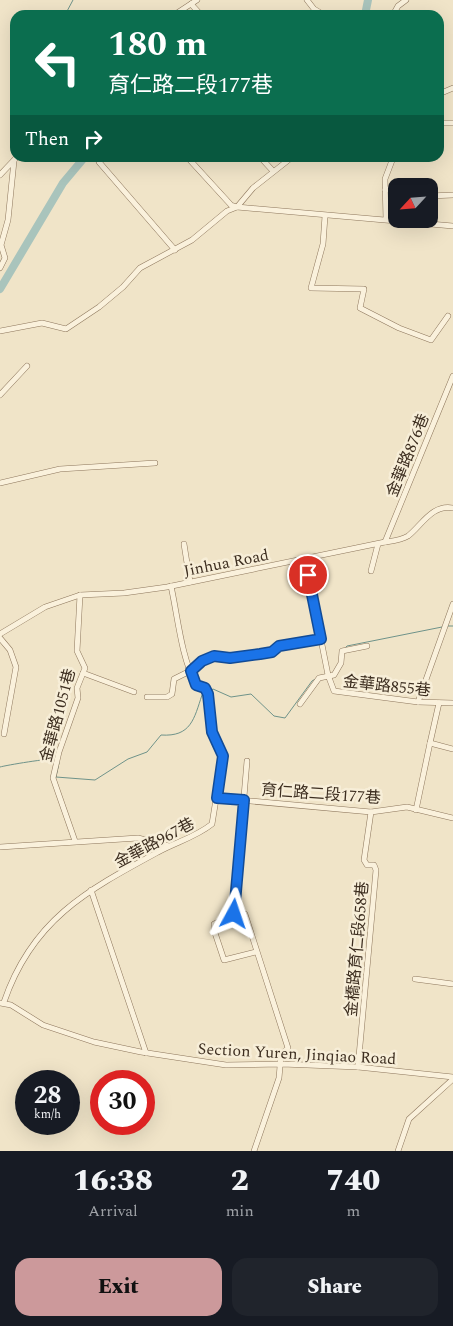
<!DOCTYPE html>
<html lang="en">
<head>
<meta charset="utf-8">
<style>
  body { margin:0; font-family:Spectral,"Noto Sans TC",serif; background:#20242c; color:#f1f3f6; height:100vh; display:flex; flex-direction:column; font-size:19px; white-space:nowrap }
  * { box-sizing:border-box; margin:0 }
  p { font-size:16px; color:#9ea1a6 }
  .icon { flex:none; width:28px; height:28px; fill:none; stroke:currentColor; stroke-width:2; stroke-linecap:round; stroke-linejoin:round }
  .map { position:relative; height:1151px; overflow:hidden }
  .side { display:flex; flex-direction:column; background:#171b24; flex:1 }
  .side>* { flex:none }
  .hud { position:absolute; left:10px; top:10px; width:434px; height:152px; border-radius:15px; box-shadow:0 5px 20px #0002; background:#0b6e4f; color:#fff; overflow:hidden }
  .needle { width:32px; rotate:244deg }
  .tools { position:absolute; left:388px; top:178px; display:grid; gap:10px }
  .tools a { display:grid; place-items:center; width:50px; height:50px; border-radius:10px; background:#171b24; box-shadow:0 5px 20px #0002; font-size:25px }
  .speed { position:absolute; left:15px; top:1070px; display:flex; gap:10px; font-size:25px; font-weight:700; text-align:center }
  .speed>* { display:grid; place-content:center; width:65px; height:65px; border-radius:50%; background:#171b24; box-shadow:0 5px 20px #0002; line-height:1 }
  .speed small { font-size:12px; font-weight:400 }
  .speed .limit { border:8px solid #d22; background:#fff; color:#111 }
  .pin { position:absolute; display:grid; place-items:center; width:42px; height:42px; color:#fff; margin:-21px; border:2px solid #fff; border-radius:50%; box-shadow:0 1px 5px #0007 }
  .me { position:absolute; width:55px; margin:-28px; rotate:5deg; stroke-linejoin:round; filter:drop-shadow(0 0 4px #0008) }
  .turn { display:flex; align-items:center; gap:18px; height:105px; padding:0 15px; font-size:22px }
  .turn .icon { width:65px; height:65px; stroke-width:2.5 }
  .turn b { display:block; font-size:35px; line-height:42px }
  .then { display:flex; align-items:center; height:48px; padding:0 15px; background:#0003; gap:10px; font-size:19px }
  .eta { display:flex; justify-content:space-evenly; align-items:center; height:85px; text-align:center }
  .eta b { font-size:30px; font-weight:800; line-height:35px }
  .primary-button { display:flex; gap:10px; margin-top:auto; padding:10px 15px }
  .primary-button a { flex:1; height:58px; border-radius:15px; background:#cc999b; color:#111; font-size:20px; font-weight:800; line-height:58px; text-align:center }
  .primary-button a+a { background:#20242c; color:#f1f3f6 }
  .map>svg:first-child { display:block }
</style>
</head>
<body>
<div class="map">
<svg width="453" height="1151" viewBox="0 0 453 1151">
  <rect width="100%" height="100%" fill="#f0e4c8"/>
  <g fill="none" stroke-linecap="round" stroke-linejoin="round">
    <g stroke="#6f938a" stroke-width="1">
      <polyline points="65,15 73,0"/>
      <polyline points="15,121 11,130 15,143"/>
      <polyline points="446,626 453,626"/>
      <polyline points="344,649 347,646 442,627"/>
      <polyline points="210,691 213,689 231,697 251,694 274,716 285,718 312,681 317,678"/>
      <path d="M59 763 56 777 95 780 128 759 147 752 161 735C191 737 194 719 202 695L206 692"/>
      <path d="M0 767C7 765 50 758 55 759"/>
    </g>
    <g stroke="#a9c4bc" stroke-width="8">
      <polyline points="365,15 368,0"/>
      <polyline points="0,289 63,183 84,158"/>
    </g>
    <defs>
      <g id="minor">
        <polyline points="307,0 314,9 324,15"/>
        <polyline points="191,4 201,15"/>
        <polyline points="174,15 197,0"/>
        <polyline points="393,15 398,6 406,0"/>
        <polyline points="439,94 453,88"/>
        <polyline points="439,123 453,123"/>
        <polyline points="188,158 231,205 237,207 453,226"/>
        <polyline points="261,158 273,171"/>
        <polyline points="99,162 175,250"/>
        <polyline points="0,175 16,158"/>
        <polyline points="385,190 396,187"/>
        <polyline points="429,196 453,195"/>
        <polyline points="325,216 323,244 311,288 364,289 360,308 399,328 431,340 448,316"/>
        <polyline points="386,219 385,179 393,158"/>
        <polyline points="0,268 5,258 1,245 8,220 14,161"/>
        <polyline points="0,331 42,323 66,329 99,307 123,287 140,268 192,240 227,211 237,207 253,188 291,158"/>
        <polyline points="0,395 27,366"/>
        <polyline points="0,483 60,469 155,463"/>
        <polyline points="385,542 453,376"/>
        <polyline points="184,544 190,582"/>
        <polyline points="305,559 328,675 334,691 418,702 453,703"/>
        <polyline points="371,571 378,544"/>
        <path d="M0 634 45 607 80 595 124 593 167 587 385 542C392 541 402 540 408 536 422 525 432 504 453 508"/>
        <polyline points="0,638 10,650 16,667 4,734"/>
        <polyline points="83,673 134,692"/>
        <polyline points="147,697 167,697 172,694 174,679 196,668 202,661 214,656 230,658 260,654 273,652 279,646 321,639"/>
        <polyline points="418,702 453,604"/>
        <polyline points="300,704 319,678 334,675 341,663 342,651 367,646"/>
        <polyline points="430,743 439,703"/>
        <polyline points="247,761 234,915 214,924 214,930 224,960 256,952"/>
        <polyline points="217,798 371,812 407,807 453,818"/>
        <polyline points="416,810 430,743 453,749"/>
        <polyline points="75,841 53,778 59,752 78,698 77,688 85,668 77,651 80,595"/>
        <polyline points="0,847 138,838 169,846"/>
        <polyline points="91,890 146,1053"/>
        <polyline points="245,914 288,1048 281,1055 279,1078 254,1151"/>
        <polyline points="415,979 453,984"/>
        <path d="M4 1002C32 920 86 891 158 852 176 842 196 837 212 824L223 756 214 739 208 694 205 688 196 685C181 656 178 618 171 586"/>
        <polyline points="0,1003 11,1005 43,1025 94,1042 141,1052 226,1065 282,1064 358,1067 453,1077"/>
        <polyline points="358,1067 376,870 374,865 367,865 364,860 371,812"/>
        <polyline points="398,1151 409,1119 453,1079"/>
      </g>
    </defs>
    <use href="#minor" stroke="#8d765c" stroke-width="6"/>
    <use href="#minor" stroke="#faf1dc" stroke-width="5"/>
  </g>
  <g fill="none" stroke-linecap="round" stroke-linejoin="round">
    <defs>
      <polyline id="route" points="234,914 244,800 217,798 223,756 212,732 208,694 205,688 196,685 191,671 202,661 214,656 230,658 260,654 272,652 279,646 321,639 308,575"/>
    </defs>
    <use href="#route" stroke="#114b97" stroke-width="12"/>
    <use href="#route" stroke="#1a73e8" stroke-width="9"/>
  </g>
  <g text-anchor="middle" stroke-width="5" stroke-linejoin="round" paint-order="stroke">
    <g font-size="16" fill="#3d2e20" stroke="#f7eed8">
      <text transform="translate(407 455) rotate(-68)" y="6">金華路876巷</text>
      <text transform="translate(226 562) rotate(-11)" y="6">Jinhua Road</text>
      <text transform="translate(387 685) rotate(6)" y="6">金華路855巷</text>
      <text transform="translate(57 715) rotate(-75)" y="6">金華路1051巷</text>
      <text transform="translate(321 793) rotate(4)" y="6">育仁路二段177巷</text>
      <text transform="translate(154 842) rotate(-28)" y="6">金華路967巷</text>
      <text transform="translate(356 949) rotate(-85)" y="6">金橋路育仁段658巷</text>
      <text transform="translate(297 1053) rotate(3)" y="6">Section Yuren, Jinqiao Road</text>
    </g>
  </g>
</svg>
<div class="tools">
<a><svg class="needle" viewBox="-14 -14 28 28"><path d="M0-13l5 13h-10z" fill="#e53935"/><path d="M0 13l5-13h-10z" fill="#9ea1a6"/></svg></a>
</div>
<div class="speed"><div>28<small>km/h</small></div><div class="limit">30</div></div>
<div class="pin" style="left:308px;top:575px;background:#d93025"><svg class="icon" aria-label="arrive" viewBox="0 0 24 24"><path d="M6 21V4h12l-3 4 3 4H6"/></svg></div>
<svg class="me" style="left:234px;top:914px" viewBox="-20 -20 40 40"><path d="M0-17L14 15 0 8-14 15z" fill="#1a73e8" stroke="#fff" stroke-width="4"/></svg>
<div class="hud">
<div class="turn"><svg class="icon" aria-label="left" viewBox="0 0 24 24"><path d="M17 20v-9H6M10 6l-5 5 5 5"/></svg><div><b>180 m</b>育仁路二段177巷</div></div>
<div class="then">Then<svg class="icon" aria-label="right" viewBox="0 0 24 24"><path d="M7 20v-9h11M14 6l5 5-5 5"/></svg></div>
</div>
</div>
<section class="side">
<div class="eta">
<div><b>16:38</b><p>Arrival</p></div>
<div><b>2</b><p>min</p></div>
<div><b>740</b><p>m</p></div>
</div>
<div class="primary-button"><a>Exit</a><a>Share</a></div>
</section>
</body>
</html>
